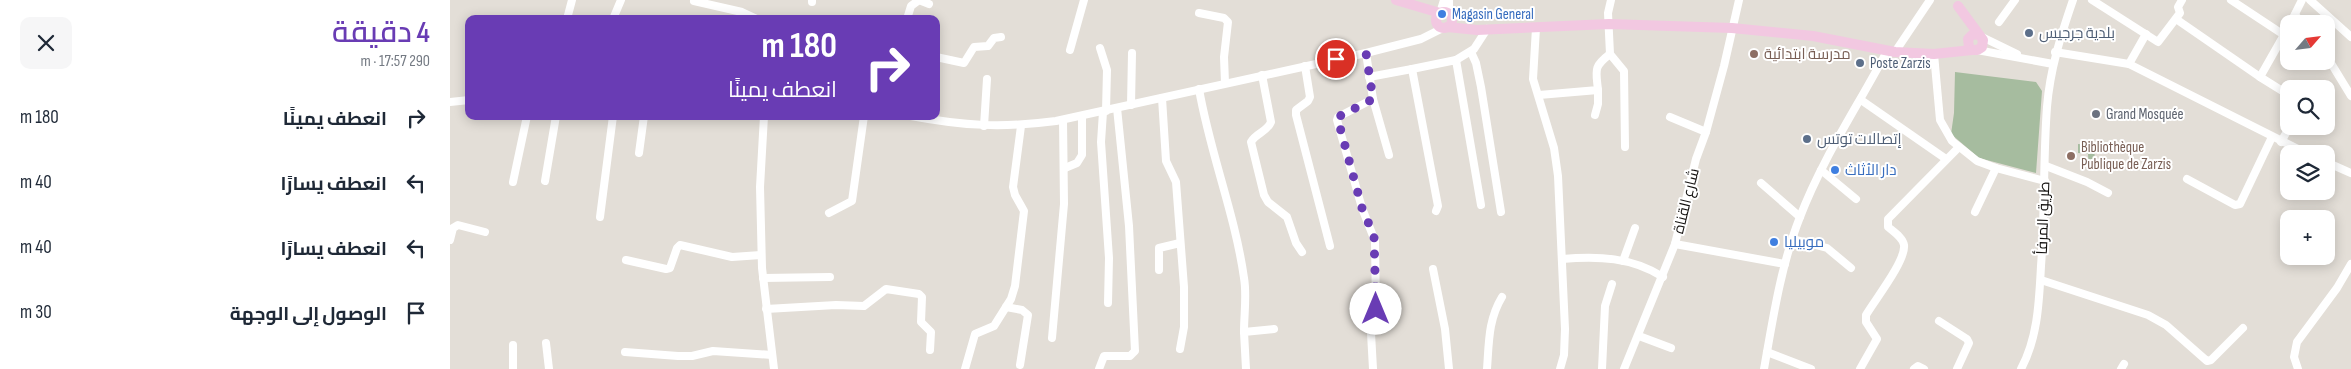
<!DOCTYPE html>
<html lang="ar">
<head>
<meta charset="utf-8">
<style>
  body { margin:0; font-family:"Sofia Sans Condensed",Cairo,sans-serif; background:#f6f6f7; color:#1f2937; direction:rtl; height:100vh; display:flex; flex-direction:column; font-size:19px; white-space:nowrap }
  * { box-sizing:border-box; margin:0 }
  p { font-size:16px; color:#747a83 }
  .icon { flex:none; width:28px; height:28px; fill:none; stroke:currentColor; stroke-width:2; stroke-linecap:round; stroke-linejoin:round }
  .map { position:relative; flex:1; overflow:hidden; direction:ltr }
  .panel { display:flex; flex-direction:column; background:#fff; width:450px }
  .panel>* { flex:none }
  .hud { position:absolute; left:15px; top:15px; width:475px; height:105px; border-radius:10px; box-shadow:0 2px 12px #0003; direction:rtl; background:#693cb4; color:#fff; overflow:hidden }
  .needle { width:32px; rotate:62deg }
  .buttons { position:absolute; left:1830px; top:15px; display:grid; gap:10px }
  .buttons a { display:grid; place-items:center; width:55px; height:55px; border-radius:10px; background:#fff; box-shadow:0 2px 12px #0003; font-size:25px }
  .pin { position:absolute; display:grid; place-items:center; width:42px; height:42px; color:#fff; margin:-21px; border:2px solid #fff; border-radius:50%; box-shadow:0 1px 5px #0007 }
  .me { position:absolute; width:55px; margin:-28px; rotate:0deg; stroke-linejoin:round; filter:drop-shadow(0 0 4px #0008) }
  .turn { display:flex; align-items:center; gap:18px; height:105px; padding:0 20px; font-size:22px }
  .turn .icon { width:65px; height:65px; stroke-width:2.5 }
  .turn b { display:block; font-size:35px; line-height:42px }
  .round { display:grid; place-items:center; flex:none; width:52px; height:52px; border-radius:10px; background:#f6f6f7 }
  .headline { display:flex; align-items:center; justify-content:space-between; height:85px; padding:0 20px }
  h1 { font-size:30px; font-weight:600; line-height:38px; color:#693cb4 }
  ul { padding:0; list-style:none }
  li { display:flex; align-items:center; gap:15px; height:65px; padding:0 20px }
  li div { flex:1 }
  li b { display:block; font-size:19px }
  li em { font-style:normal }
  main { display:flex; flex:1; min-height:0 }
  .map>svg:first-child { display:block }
</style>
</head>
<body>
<main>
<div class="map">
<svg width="1901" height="369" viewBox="0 0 1901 369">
  <rect width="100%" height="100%" fill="#e3ded7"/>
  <g fill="#a6bc9f">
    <polygon points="1505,72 1586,82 1592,91 1586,173 1529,158 1501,134 1504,113"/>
    <polygon points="1628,144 1645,145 1644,169 1639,169 1638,154 1628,153"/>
  </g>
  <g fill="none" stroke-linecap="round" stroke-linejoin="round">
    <g stroke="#fff" stroke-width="8">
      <polyline points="469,0 479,4"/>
      <polyline points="999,0 999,15"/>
      <polyline points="1161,0 1158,13 1160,54 1174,71 1175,147"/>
      <polyline points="1642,0 1708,42 1730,13 1728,7 1732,0"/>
      <polyline points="1781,0 1834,35"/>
      <polyline points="1860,0 1901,37"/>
      <polyline points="244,1 292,12 307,19"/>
      <polyline points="362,2 362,0"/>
      <polyline points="749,13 774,18 778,22 774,57 775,83"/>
      <polyline points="990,13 994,0"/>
      <polyline points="1845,15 1853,24"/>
      <polyline points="117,19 122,0"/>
      <polyline points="163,19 171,0"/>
      <polyline points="457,19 461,6 469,0"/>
      <polyline points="1726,19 1810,77"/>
      <polyline points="1549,22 1565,0"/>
      <polyline points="1840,24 1852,0"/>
      <polyline points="1839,26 1810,77 1839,95"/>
      <polyline points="1086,28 1083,79 1104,148 1108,176 1115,329 1114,355 1110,369"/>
      <polyline points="1530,36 1567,54"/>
      <polyline points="650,48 657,70 656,111"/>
      <polyline points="620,50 634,0"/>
      <polyline points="1527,50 1603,64"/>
      <polyline points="1021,52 1026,63 1031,87 1051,212"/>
      <polyline points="1445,52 1480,0"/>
      <polyline points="1605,52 1679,64 1858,154"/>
      <polyline points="916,53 923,99 888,117 887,120 912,208 925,241 926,309 921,333 923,369"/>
      <polyline points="1484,54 1490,120 1502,141 1527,161 1546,168 1595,181"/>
      <polyline points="1876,55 1901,96"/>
      <polyline points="486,57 514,63 524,47 538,46 544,38 551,37"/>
      <polyline points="1006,60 1024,49 1037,29"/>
      <polyline points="1679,64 1696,34"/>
      <polyline points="855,66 860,97 858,101 846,110 846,115 880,246"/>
      <polyline points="962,69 1006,60 1031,205"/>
      <path d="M812 75 821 122C817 132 806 133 801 142L814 195 818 202 837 217 846 243 852 252"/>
      <polyline points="919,77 962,69 988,206 986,211"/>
      <path d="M749 89C760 153 785 214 794 278 797 295 794 314 794 332"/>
      <path d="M1089 95 1148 90C1146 70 1143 67 1160 54"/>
      <polyline points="712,98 716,161 726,182 734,287 734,327 730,349"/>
      <polyline points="923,99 939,155"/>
      <polyline points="1411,100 1496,159"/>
      <polyline points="0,102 19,100"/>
      <polyline points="681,105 682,53"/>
      <polyline points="653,112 651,142 659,258 658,303"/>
      <polyline points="1145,115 1148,104 1148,90"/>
      <polyline points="314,116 310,187 312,268 324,369"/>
      <path d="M461 116C514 126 553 128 606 121L916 53 971 39 993 28"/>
      <polyline points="1220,117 1256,132"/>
      <polyline points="534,126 537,79"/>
      <polyline points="1831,142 1840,126"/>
      <polyline points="189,153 194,116"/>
      <polyline points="1876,162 1901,173"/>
      <polyline points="1596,166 1637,182 1658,193"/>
      <polyline points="615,168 627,163 632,155 632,116"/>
      <polyline points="1371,170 1406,199"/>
      <polyline points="1737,179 1785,205 1790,204 1822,137"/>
      <polyline points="95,181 106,116"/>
      <polyline points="63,182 77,116"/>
      <polyline points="1311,183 1350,217"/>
      <polyline points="1525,212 1546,168"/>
      <polyline points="379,213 402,201 414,116"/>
      <polyline points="150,217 163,116"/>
      <polyline points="1343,239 1377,248 1401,268"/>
      <polyline points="0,240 3,228 8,225 35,232"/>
      <polyline points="1225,244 1335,264"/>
      <path d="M1112 259C1148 256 1182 257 1213 277"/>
      <polyline points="176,260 216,269 220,268 227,248 230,245 282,257 311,255"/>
      <polyline points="1173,261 1185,228"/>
      <polyline points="983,269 995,329 999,369"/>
      <polyline points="709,270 709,248 730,243"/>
      <polyline points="313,278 380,277"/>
      <polyline points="1591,280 1698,315 1716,325 1757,361 1761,360 1793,328"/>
      <polyline points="556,307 572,310 578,315 570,365"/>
      <polyline points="316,309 386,305 414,306 436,289 469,294 472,297 471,322 481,332 480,350"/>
      <polyline points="1489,321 1517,339 1519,343 1507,369"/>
      <polyline points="1189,336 1221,348"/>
      <polyline points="602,338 614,204 613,120"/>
      <polyline points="96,343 99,369"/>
      <polyline points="63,345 63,369"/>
      <polyline points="175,352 228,356 242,356 263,351 322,355"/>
      <polyline points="1317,352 1361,369"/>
      <polyline points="515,369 525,334 544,326 561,299 565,286 574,211 565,195 563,187 571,126"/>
      <polyline points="649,369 654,356 680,356 685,351 679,226 667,108"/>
      <polyline points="796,369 794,332 824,329"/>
      <path d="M1037 369C1039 343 1038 320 1052 297"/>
      <polyline points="1152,369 1155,306 1162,284"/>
      <polyline points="1174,369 1225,244 1246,159 1256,132 1274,66 1289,0"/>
      <path d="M1314 369C1323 318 1331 265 1350 217 1372 159 1408 106 1437 51"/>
      <path d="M1410 369 1427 339 1416 322V315C1424 301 1456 261 1454 245 1453 238 1444 232 1438 227V219L1509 147"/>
      <polyline points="1464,369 1468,366 1474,369"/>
      <path d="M1571 369C1588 337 1589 302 1591 266 1595 213 1593 160 1597 107 1600 69 1611 35 1623 0"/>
      <polyline points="1671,369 1674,364"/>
      <polyline points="1848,369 1844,357 1847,342 1887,288 1901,264"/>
    </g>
    <g stroke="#f2c8e1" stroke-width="10">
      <polyline points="946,0 990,13"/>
      <path d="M1508 6 1533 40 1532 47C1527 51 1523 51 1519 47L1518 39 1522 35 1528 34"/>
      <circle cx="994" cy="20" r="8"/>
      <polyline points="997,27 1027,30 1159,24 1282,28 1363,36 1445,52 1484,54 1522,50"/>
    </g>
  </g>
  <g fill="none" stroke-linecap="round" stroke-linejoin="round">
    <polyline stroke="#693cb4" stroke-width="9" stroke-dasharray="0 16.2" points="886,59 916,53 923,99 888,117 888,120 912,208 924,236 926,309"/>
  </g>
  <g fill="#3f7fe0" stroke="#fff" stroke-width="2">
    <circle cx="992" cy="14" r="5"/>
    <circle cx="1385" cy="170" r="5"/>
    <circle cx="1324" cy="242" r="5"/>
  </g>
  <g fill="#5c6f8a" stroke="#fff" stroke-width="2">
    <circle cx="1579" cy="33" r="5"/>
    <circle cx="1410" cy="63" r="5"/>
    <circle cx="1357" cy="139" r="5"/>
  </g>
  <g fill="#8d6e63" stroke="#fff" stroke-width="2">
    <circle cx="1304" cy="54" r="5"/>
    <circle cx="1621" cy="156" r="5"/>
  </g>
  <circle fill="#6b7280" stroke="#fff" stroke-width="2" cx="1646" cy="114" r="5"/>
  <g text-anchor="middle" stroke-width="4" stroke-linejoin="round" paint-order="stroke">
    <g font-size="15" fill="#366cbe" stroke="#fff" text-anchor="start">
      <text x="1002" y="19">Magasin General</text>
      <text x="1395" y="175">دار الأثاث</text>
      <text x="1334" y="247">موبيليا</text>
    </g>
    <g font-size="15" fill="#4e5e75" stroke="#fff" text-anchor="start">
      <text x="1589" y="38">بلدية جرجيس</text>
      <text x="1420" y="68">Poste Zarzis</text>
      <text x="1367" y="144">إتصالات توتس</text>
    </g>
    <g font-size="15" fill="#785e54" stroke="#fff" text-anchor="start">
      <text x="1314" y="59">مدرسة ابتدائية</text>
      <text x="1631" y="152">Bibliothèque<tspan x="1631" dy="17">Publique de Zarzis</tspan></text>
    </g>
    <g font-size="15" fill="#5b616d" stroke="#fff" text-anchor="start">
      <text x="1656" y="119">Grand Mosquée</text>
    </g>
    <g font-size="15" fill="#12100e" stroke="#fff">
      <text transform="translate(1236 201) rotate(-76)" y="5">شارع القناة</text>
      <text transform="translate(1593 218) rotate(-88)" y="5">طريق المرفأ</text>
    </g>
  </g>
</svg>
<div class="buttons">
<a><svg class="needle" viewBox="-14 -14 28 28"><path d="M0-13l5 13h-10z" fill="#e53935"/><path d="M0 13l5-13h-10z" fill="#747a83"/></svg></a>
<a><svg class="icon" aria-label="search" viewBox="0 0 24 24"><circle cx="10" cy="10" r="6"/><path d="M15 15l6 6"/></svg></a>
<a><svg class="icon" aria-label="layers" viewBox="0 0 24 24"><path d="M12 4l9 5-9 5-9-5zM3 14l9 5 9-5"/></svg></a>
<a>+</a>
</div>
<div class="pin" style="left:886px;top:59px;background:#d93025"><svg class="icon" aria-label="arrive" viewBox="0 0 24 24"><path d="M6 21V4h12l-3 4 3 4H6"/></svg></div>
<svg class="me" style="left:926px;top:309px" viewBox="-20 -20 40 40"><circle r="19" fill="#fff"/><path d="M0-13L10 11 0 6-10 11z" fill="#693cb4"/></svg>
<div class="hud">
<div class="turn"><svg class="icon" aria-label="right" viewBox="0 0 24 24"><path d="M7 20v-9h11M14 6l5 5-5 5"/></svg><div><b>180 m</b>انعطف يمينًا</div></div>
</div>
</div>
<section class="panel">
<div class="headline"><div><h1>4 دقيقة</h1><p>290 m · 17:57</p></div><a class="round"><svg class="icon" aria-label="close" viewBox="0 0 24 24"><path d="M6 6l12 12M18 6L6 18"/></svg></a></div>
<ul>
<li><svg class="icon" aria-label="right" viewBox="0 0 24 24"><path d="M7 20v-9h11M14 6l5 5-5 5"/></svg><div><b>انعطف يمينًا</b></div><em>180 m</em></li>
<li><svg class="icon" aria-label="left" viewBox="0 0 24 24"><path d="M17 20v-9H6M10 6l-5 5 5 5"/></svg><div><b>انعطف يسارًا</b></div><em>40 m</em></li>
<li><svg class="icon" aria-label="left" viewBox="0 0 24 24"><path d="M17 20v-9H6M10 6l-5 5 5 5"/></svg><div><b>انعطف يسارًا</b></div><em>40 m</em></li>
<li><svg class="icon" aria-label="arrive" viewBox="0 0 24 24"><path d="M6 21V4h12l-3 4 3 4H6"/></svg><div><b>الوصول إلى الوجهة</b></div><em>30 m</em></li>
</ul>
</section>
</main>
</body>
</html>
